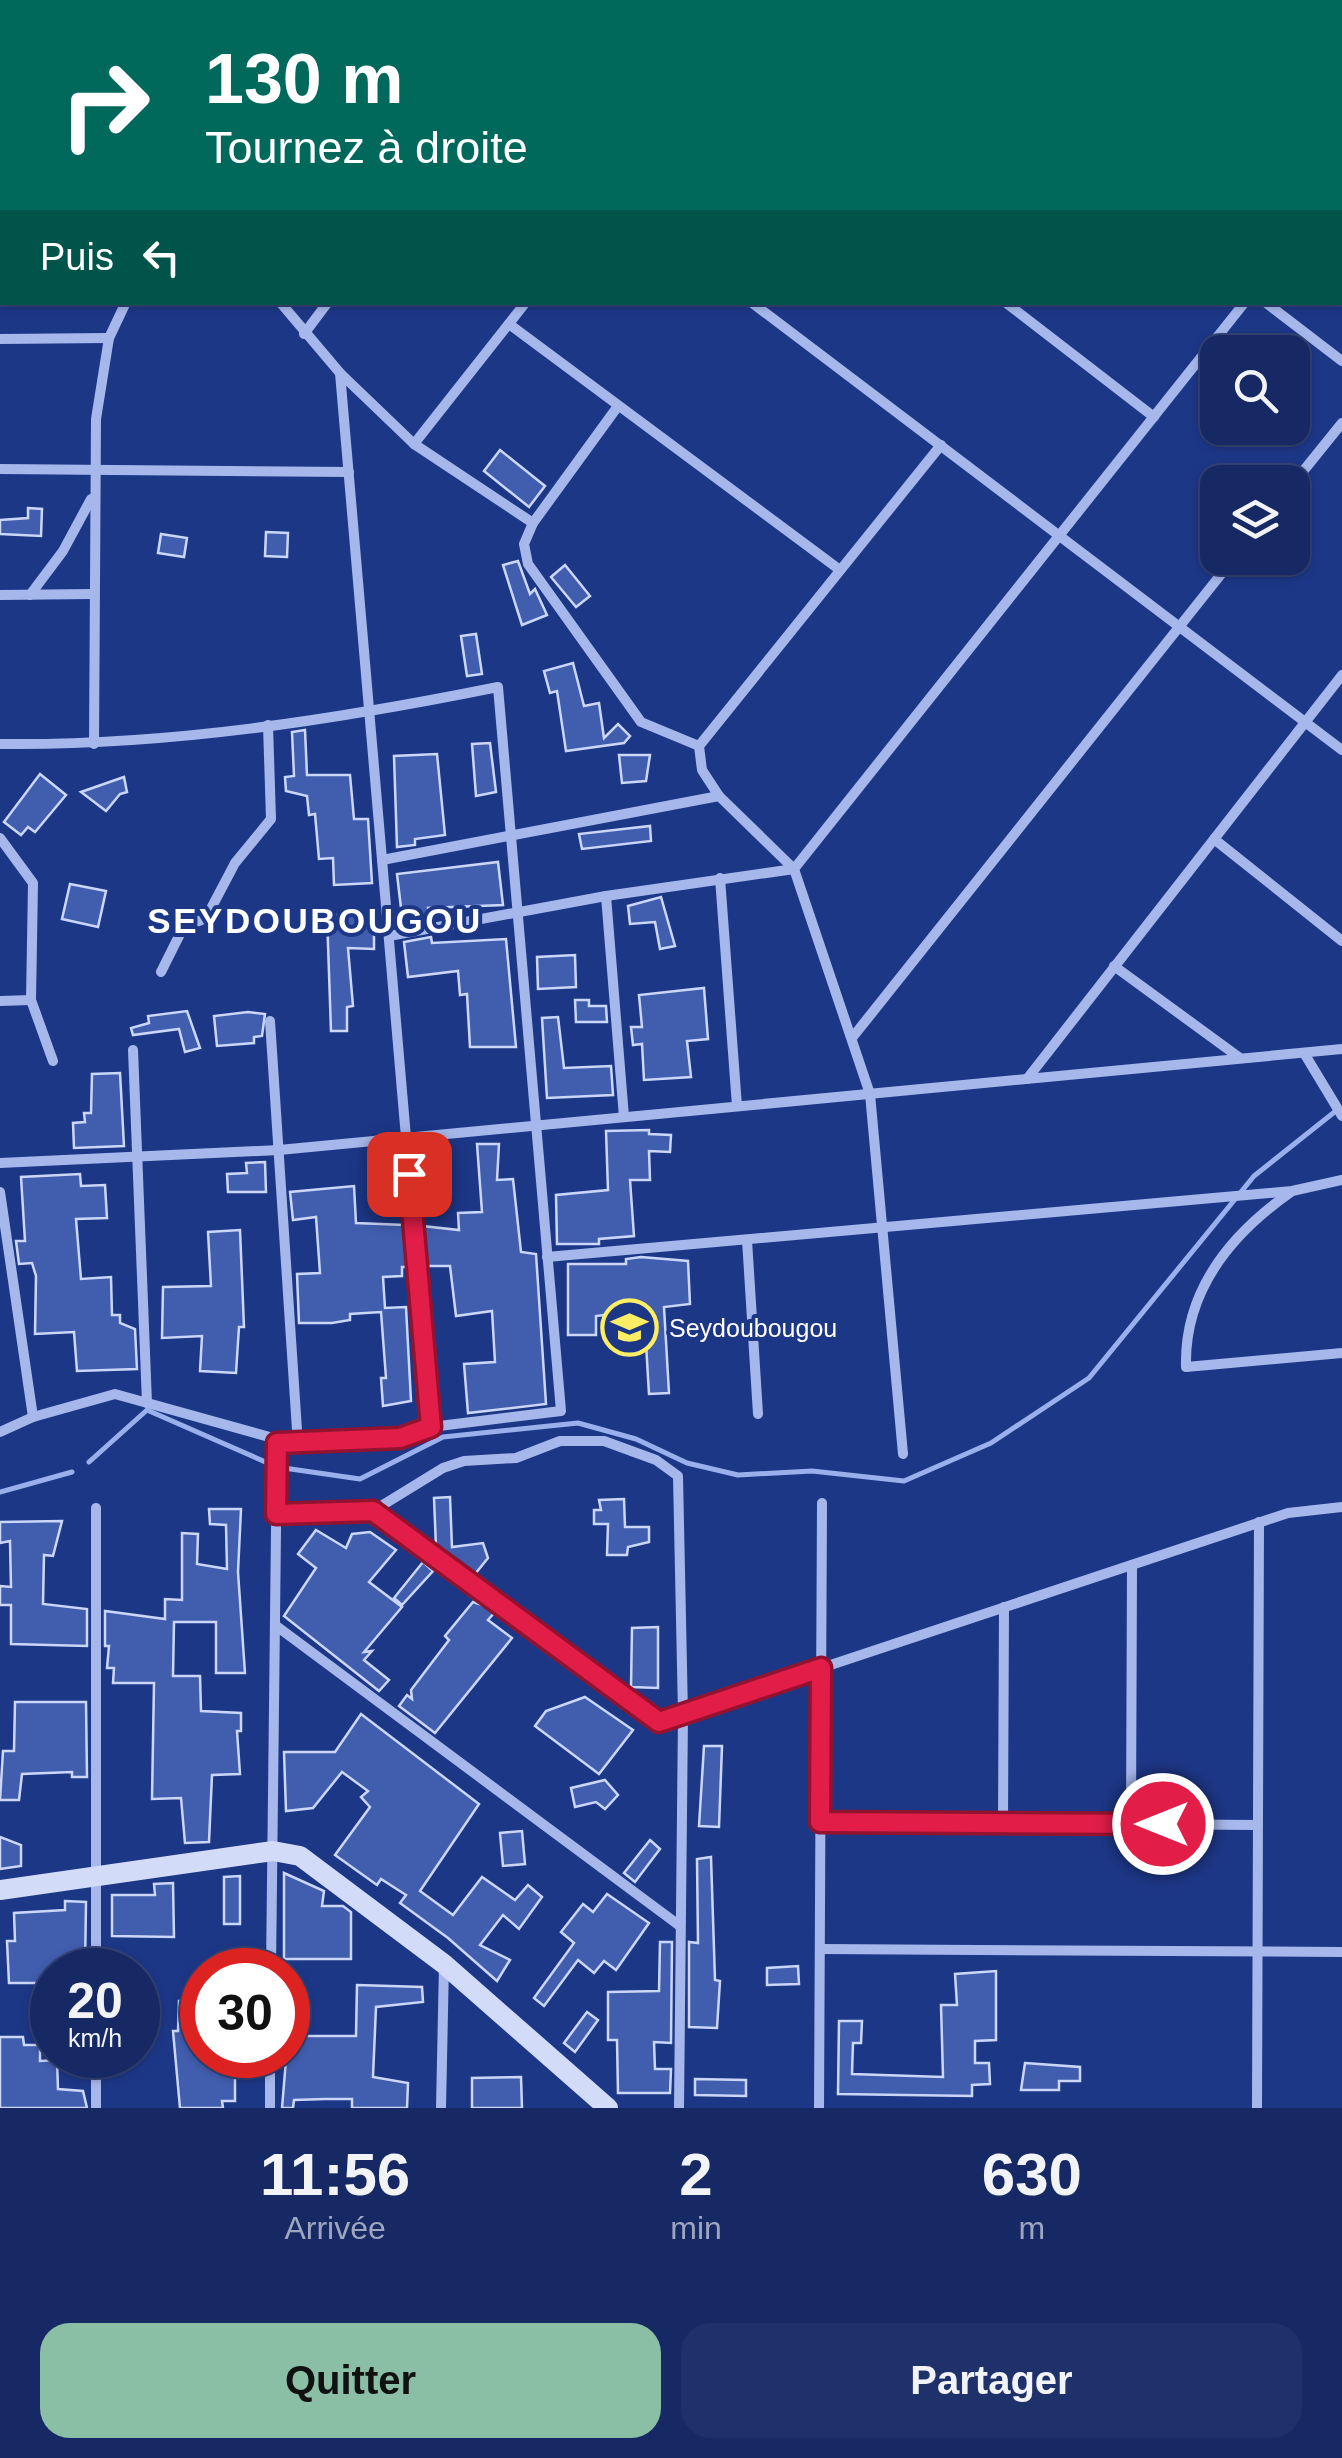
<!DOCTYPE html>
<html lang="fr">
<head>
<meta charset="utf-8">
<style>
  body { margin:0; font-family:Helvetica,sans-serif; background:#1f316b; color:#f1f3f6; height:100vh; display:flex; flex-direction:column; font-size:38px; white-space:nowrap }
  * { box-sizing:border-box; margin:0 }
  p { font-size:32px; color:#9ea6bf }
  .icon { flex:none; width:55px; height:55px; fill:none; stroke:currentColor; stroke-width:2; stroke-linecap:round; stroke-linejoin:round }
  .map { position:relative; height:2108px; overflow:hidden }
  .panel { display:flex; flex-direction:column; background:#162965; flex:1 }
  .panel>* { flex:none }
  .guide { position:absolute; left:0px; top:0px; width:1342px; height:305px; box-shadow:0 2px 8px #0004,0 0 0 2px #354579; background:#00695c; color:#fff; overflow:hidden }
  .buttons { position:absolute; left:1200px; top:335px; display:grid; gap:20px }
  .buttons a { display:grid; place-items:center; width:110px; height:110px; border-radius:20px; background:#162965; box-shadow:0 2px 8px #0004,0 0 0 2px #354579; font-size:50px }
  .speed { position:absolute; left:30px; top:1948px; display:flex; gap:20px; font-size:50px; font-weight:700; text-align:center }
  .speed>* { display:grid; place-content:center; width:130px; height:130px; border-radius:50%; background:#162965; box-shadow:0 2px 8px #0004,0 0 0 2px #354579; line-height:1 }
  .speed small { font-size:25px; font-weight:400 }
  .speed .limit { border:15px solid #d22; background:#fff; color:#111 }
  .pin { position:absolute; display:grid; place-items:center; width:85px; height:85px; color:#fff; margin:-42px; border-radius:20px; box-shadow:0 5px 15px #0006 }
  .me { position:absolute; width:110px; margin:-55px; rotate:270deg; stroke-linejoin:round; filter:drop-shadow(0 0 8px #0008) }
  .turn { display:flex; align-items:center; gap:35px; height:210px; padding:0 40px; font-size:45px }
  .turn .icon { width:130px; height:130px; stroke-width:2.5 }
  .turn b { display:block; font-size:70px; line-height:85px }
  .then { display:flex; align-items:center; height:95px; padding:0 40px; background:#0003; gap:20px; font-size:38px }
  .eta { display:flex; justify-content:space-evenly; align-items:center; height:170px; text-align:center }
  .eta b { font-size:60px; font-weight:600; line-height:70px }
  .primary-button { display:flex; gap:20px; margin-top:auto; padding:20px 40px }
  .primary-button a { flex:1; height:115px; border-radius:30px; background:#8abfa5; color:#111; font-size:40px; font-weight:600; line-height:115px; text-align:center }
  .primary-button a+a { background:#1f316b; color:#f1f3f6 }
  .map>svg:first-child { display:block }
</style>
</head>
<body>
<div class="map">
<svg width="1342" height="2108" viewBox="0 0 1342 2108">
  <rect width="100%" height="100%" fill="#1d3787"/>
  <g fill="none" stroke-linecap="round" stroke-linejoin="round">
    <g stroke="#99b0ed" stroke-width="5">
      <polyline points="89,1462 147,1410 277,1467 360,1479 443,1437 578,1423 636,1439 687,1463 738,1475 812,1471 904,1481 991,1443 1089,1378 1254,1176 1337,1110"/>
      <polyline points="0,1492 72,1472"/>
    </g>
  </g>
  <g fill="#415dae" stroke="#cbd7f8" stroke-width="2.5">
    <polygon points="500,450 545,486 529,507 484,471"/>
    <polygon points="28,508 42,509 41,536 0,534 0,520 28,518"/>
    <polygon points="266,532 288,533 287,557 265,556"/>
    <polygon points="161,534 187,538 184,557 158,553"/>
    <polygon points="518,561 530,594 535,589 547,615 522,625 503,565"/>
    <polygon points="565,565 590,596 576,607 551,577"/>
    <polygon points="476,634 482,674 467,676 461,636"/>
    <polygon points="573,663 584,706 599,703 604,738 618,724 630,736 624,743 566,751 557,691 550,693 544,671"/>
    <polygon points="305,730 307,775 350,775 354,819 368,819 372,883 334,885 333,858 319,859 315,814 309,815 307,796 286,791 285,777 294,776 292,732"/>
    <polygon points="490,743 496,792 476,796 472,744"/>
    <polygon points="437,754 445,835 415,839 415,845 397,847 394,756"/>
    <polygon points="619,755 650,755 646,781 622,783"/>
    <polygon points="40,774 66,795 35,832 28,827 21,835 4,822"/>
    <polygon points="124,777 127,792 120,794 106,811 81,792"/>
    <polygon points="650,826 651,841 582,849 579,834"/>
    <polygon points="498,862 503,905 428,908 429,920 403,925 397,874"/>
    <polygon points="70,884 106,891 98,927 62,919"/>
    <polygon points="661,897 675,946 660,949 655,922 630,924 628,906"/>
    <polygon points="327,915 374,915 374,949 348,948 353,1006 347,1007 347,1031 331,1031"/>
    <polygon points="431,937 432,943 506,939 516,1047 470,1047 467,994 460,995 458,971 408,977 404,942"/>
    <polygon points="575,955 576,987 538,989 537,957"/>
    <polygon points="704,988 708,1039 687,1041 691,1077 644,1080 642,1044 633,1045 631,1027 642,1027 639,995"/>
    <polygon points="575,1000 589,1000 589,1006 606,1006 607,1022 576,1022"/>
    <polygon points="187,1011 200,1048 185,1052 179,1029 133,1035 131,1028 149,1023 148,1016"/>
    <polygon points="248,1012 265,1014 262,1036 254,1037 254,1043 217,1046 214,1016"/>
    <polygon points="558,1017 564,1068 611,1066 613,1095 547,1098 542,1018"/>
    <polygon points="120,1073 124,1146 74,1148 73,1123 85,1122 84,1113 91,1113 92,1074"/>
    <polygon points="649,1130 649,1134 671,1135 670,1152 649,1151 650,1180 630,1180 634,1236 599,1239 599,1244 557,1244 556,1195 608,1190 606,1131"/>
    <polygon points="477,1144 499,1144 497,1180 513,1179 521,1252 536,1254 546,1404 468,1413 464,1364 495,1362 492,1311 456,1316 450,1266 426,1266 422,1226 459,1230 458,1213 482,1212"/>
    <polygon points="436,1153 438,1190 424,1191 422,1154"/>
    <polygon points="265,1162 266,1192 228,1192 227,1174 247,1173 246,1163"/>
    <polygon points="80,1174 81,1186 105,1185 107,1218 76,1219 81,1279 111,1277 112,1315 120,1315 120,1323 135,1329 137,1369 77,1371 74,1332 35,1334 36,1276 32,1263 19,1264 16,1241 25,1241 21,1177"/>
    <polygon points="354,1186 356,1223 405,1225 408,1267 402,1267 402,1276 383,1277 385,1308 406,1307 411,1401 383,1406 381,1378 386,1378 381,1312 350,1314 350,1320 332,1323 299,1323 297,1274 320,1273 316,1217 293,1220 290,1192"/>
    <polygon points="240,1230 244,1327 239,1327 236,1373 200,1371 202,1336 162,1338 163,1287 211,1286 208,1232"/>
    <polygon points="641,1257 688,1261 690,1304 664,1307 669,1393 649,1394 644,1310 596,1316 596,1335 568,1335 568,1264 626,1264 626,1259"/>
    <polygon points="450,1497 452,1547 483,1543 488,1558 475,1574 436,1547 434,1498"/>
    <polygon points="624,1499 625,1527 649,1527 649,1542 628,1547 627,1555 607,1555 608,1524 594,1524 594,1510 601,1510 599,1500"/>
    <polygon points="209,1509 241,1509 238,1572 245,1673 216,1673 216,1622 174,1622 173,1676 200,1676 201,1711 241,1713 241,1731 237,1731 240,1774 212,1775 209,1842 185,1843 181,1798 152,1799 154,1683 113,1683 114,1668 107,1668 109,1646 105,1646 105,1611 165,1619 165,1599 182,1600 182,1533 198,1534 197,1564 227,1569 226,1525 210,1524"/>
    <polygon points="62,1521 53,1556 44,1555 43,1604 87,1609 87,1646 11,1644 11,1605 0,1605 0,1586 11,1587 10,1541 0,1543 0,1522"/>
    <polygon points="316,1530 346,1548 352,1534 370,1532 396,1550 369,1582 402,1607 364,1652 372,1651 364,1660 389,1680 379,1691 284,1616 316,1568 298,1554"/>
    <polygon points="423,1562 433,1571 402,1605 394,1598"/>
    <polygon points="473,1602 488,1607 494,1613 488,1620 512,1638 435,1733 399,1706 407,1695 412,1699 411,1690 449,1640 445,1636"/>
    <polygon points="658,1627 658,1688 631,1687 632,1628"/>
    <polygon points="585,1697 633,1730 599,1774 535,1726 546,1711"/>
    <polygon points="15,1702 86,1702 87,1777 72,1777 72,1772 22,1774 19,1800 0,1800 3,1751 14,1751"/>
    <polygon points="361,1714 479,1804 420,1891 453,1915 482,1877 515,1900 528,1885 542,1897 519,1929 503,1915 480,1945 510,1960 497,1981 448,1938 400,1903 406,1895 381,1879 377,1885 335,1855 370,1807 361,1797 368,1791 342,1772 313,1808 286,1811 284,1752 335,1752"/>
    <polygon points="704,1746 722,1746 719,1827 699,1826"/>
    <polygon points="605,1780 618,1795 605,1809 596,1802 575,1807 571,1788"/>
    <polygon points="522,1831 525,1864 503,1866 500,1833"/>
    <polygon points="0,1837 21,1845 21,1866 0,1869"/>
    <polygon points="650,1840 660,1849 635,1882 624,1873"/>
    <polygon points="711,1857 715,1980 720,1981 717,2028 689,2027 689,1942 698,1943 697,1859"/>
    <polygon points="284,1873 324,1891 322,1906 343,1906 351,1912 351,1959 284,1959"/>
    <polygon points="240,1876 240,1924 224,1924 224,1877"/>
    <polygon points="173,1883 174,1937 112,1936 112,1895 155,1895 154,1884"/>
    <polygon points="607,1894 649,1923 616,1970 604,1961 594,1973 578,1960 544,2006 534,1998 574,1943 561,1932 583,1904 593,1912"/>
    <polygon points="65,1901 86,1902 85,1970 52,1970 52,1983 9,1983 7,1941 15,1941 14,1913 65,1910"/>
    <polygon points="660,1942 672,1942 671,2043 654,2042 655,2069 671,2069 670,2093 618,2093 617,2040 608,2040 608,1992 659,1991"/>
    <polygon points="798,1966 799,1984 767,1985 767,1968"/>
    <polygon points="996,1971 996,2040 975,2041 975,2063 989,2063 990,2084 972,2085 972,2096 838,2094 839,2021 862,2021 861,2043 853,2043 852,2074 943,2077 941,2005 957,2005 955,1974"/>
    <polygon points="357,1985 422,1987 423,2002 376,2007 373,2077 408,2083 407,2108 352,2108 352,2099 325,2099 294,2100 293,2108 282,2108 288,2036 356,2036"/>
    <polygon points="179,2001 202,2002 202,2055 235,2055 235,2101 222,2101 223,2108 180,2108 173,2031 178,2031"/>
    <polygon points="587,2012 598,2020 575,2052 564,2043"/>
    <polygon points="0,2037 23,2037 24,2045 40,2045 40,2061 57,2060 58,2089 83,2091 87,2108 0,2108"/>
    <polygon points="1025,2063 1080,2067 1080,2081 1059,2081 1059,2090 1021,2090"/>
    <polygon points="521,2077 522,2108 472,2108 472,2078"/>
    <polygon points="695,2079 746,2080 746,2096 695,2095"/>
  </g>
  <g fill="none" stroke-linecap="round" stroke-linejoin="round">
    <g stroke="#a6b8eb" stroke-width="10">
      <polyline points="405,0 407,2"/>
      <polyline points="613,0 616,2"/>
      <polyline points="867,0 870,2"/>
      <polyline points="1119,0 1122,2"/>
      <polyline points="76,2 78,0"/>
      <polyline points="228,2 231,0"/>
      <polyline points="385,2 387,0"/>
      <polyline points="563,2 565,0"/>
      <polyline points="994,2 996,0"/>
      <polyline points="0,33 2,35"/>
      <polyline points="0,75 2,72"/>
      <polyline points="0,164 2,164"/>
      <polyline points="1340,166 1342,167"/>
      <polyline points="1340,184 1342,182"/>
      <polyline points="0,272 2,272"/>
      <polyline points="280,302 340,373 414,444 533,523"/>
      <polyline points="751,302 1342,750"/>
      <polyline points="1005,302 1154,417"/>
      <polyline points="1265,302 1342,361"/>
      <polyline points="509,324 840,570"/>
      <polyline points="304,334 328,302"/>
      <polyline points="0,339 109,338"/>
      <polyline points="340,373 431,1427"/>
      <polyline points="618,406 533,523 524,544 528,564 641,722 699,746"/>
      <polyline points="414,444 526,302"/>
      <polyline points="0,469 349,472"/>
      <polyline points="1292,485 1342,423"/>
      <polyline points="0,595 93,594"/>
      <polyline points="30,595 63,551 91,499"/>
      <path d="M0 744C167 746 334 720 498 687L561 1411 431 1427 400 1438 298 1445 115 1394 33 1417 0 1432"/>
      <polyline points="94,744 96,419 109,338 126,302"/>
      <polyline points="0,838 33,883 31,1000 53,1061"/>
      <polyline points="1214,839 1342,941"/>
      <polyline points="382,860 719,796"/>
      <polyline points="720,878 737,1106"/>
      <polyline points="606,896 624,1117"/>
      <polyline points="389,936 606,896 794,869 1245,302"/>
      <polyline points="1114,966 1240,1058"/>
      <polyline points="161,972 183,928 206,918 235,863 271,819 268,725"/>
      <polyline points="0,1001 31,1000"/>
      <polyline points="270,1021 298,1445"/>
      <polyline points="852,1038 1234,558"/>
      <polyline points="133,1050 147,1403"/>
      <polyline points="1304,1053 1342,1116"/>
      <polyline points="1027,1079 1342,675"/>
      <polyline points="0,1163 279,1150 1342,1049"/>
      <polyline points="0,1192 33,1417"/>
      <path d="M1291 1192C1231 1234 1184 1291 1186 1367L1342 1353"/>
      <polyline points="747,1240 758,1414"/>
      <polyline points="547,1257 1292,1191 1342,1180"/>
      <polyline points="903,1454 870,1094 794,869 719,796 702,770 699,746 941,445"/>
      <polyline points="96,1508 96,1970"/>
      <polyline points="373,1511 443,1468 464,1461 516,1458 560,1441 604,1441 656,1460 678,1476 683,1714 679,2108"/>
      <polyline points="276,1514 373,1511 659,1722 1288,1513 1342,1507"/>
      <polyline points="275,1625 680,1926"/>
      <polyline points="820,1822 1258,1825"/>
      <polyline points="1003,1823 1004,1607"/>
      <polyline points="1131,1824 1132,1565"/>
      <polyline points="820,1949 1342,1952"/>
      <polyline points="271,1970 277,1443"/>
      <polyline points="96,2055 96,2108"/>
      <polyline points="270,2108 270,2055"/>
      <polyline points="441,2108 444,1964"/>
      <polyline points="819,2108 822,1503"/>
      <polyline points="1257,2108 1259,1522"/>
    </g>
    <polyline stroke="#d2dbf8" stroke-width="20" points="0,1890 273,1851 300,1856 444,1964 608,2108"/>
  </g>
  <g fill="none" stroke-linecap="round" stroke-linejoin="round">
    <defs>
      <polyline id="route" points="409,1174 431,1427 400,1438 277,1443 276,1514 373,1511 659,1722 821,1668 820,1822 1163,1824"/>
    </defs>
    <use href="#route" stroke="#92132f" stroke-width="25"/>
    <use href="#route" stroke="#e11d48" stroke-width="18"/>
  </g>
  <defs>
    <symbol id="school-ring" viewBox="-11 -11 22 22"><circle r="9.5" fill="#1d3787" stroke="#fbed64" stroke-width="1.5"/><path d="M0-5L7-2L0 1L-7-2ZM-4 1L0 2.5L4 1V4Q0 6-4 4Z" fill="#fbed64"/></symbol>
  </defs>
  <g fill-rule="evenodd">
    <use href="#school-ring" x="598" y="1296" width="63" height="63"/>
  </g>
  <g text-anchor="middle" stroke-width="8" stroke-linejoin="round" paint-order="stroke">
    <g font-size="25" fill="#fff" stroke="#1d3787" text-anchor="start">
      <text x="669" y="1337">Seydoubougou</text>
    </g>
    <g font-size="35" font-weight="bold" letter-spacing="2.5" fill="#fff" stroke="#1d3787">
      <text x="315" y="933">SEYDOUBOUGOU</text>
    </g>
  </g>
</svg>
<div class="buttons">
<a><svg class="icon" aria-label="search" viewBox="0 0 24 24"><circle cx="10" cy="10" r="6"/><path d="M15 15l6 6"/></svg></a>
<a><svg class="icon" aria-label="layers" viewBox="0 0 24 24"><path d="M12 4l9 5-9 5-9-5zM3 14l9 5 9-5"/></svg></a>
</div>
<div class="speed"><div>20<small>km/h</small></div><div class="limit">30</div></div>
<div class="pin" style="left:409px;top:1174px;background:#d93025"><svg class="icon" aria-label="arrive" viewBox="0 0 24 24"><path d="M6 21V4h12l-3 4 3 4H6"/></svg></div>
<svg class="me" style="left:1163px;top:1824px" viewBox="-20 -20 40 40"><circle r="17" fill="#e11d48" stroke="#fff" stroke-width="3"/><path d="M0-11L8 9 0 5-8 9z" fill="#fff"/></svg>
<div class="guide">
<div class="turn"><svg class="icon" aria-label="right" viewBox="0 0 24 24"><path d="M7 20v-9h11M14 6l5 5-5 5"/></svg><div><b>130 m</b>Tournez à droite</div></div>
<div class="then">Puis<svg class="icon" aria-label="left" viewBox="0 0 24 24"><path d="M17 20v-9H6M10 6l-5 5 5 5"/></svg></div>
</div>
</div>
<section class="panel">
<div class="eta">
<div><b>11:56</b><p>Arrivée</p></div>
<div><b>2</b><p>min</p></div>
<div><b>630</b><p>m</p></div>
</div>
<div class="primary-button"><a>Quitter</a><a>Partager</a></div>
</section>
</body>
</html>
